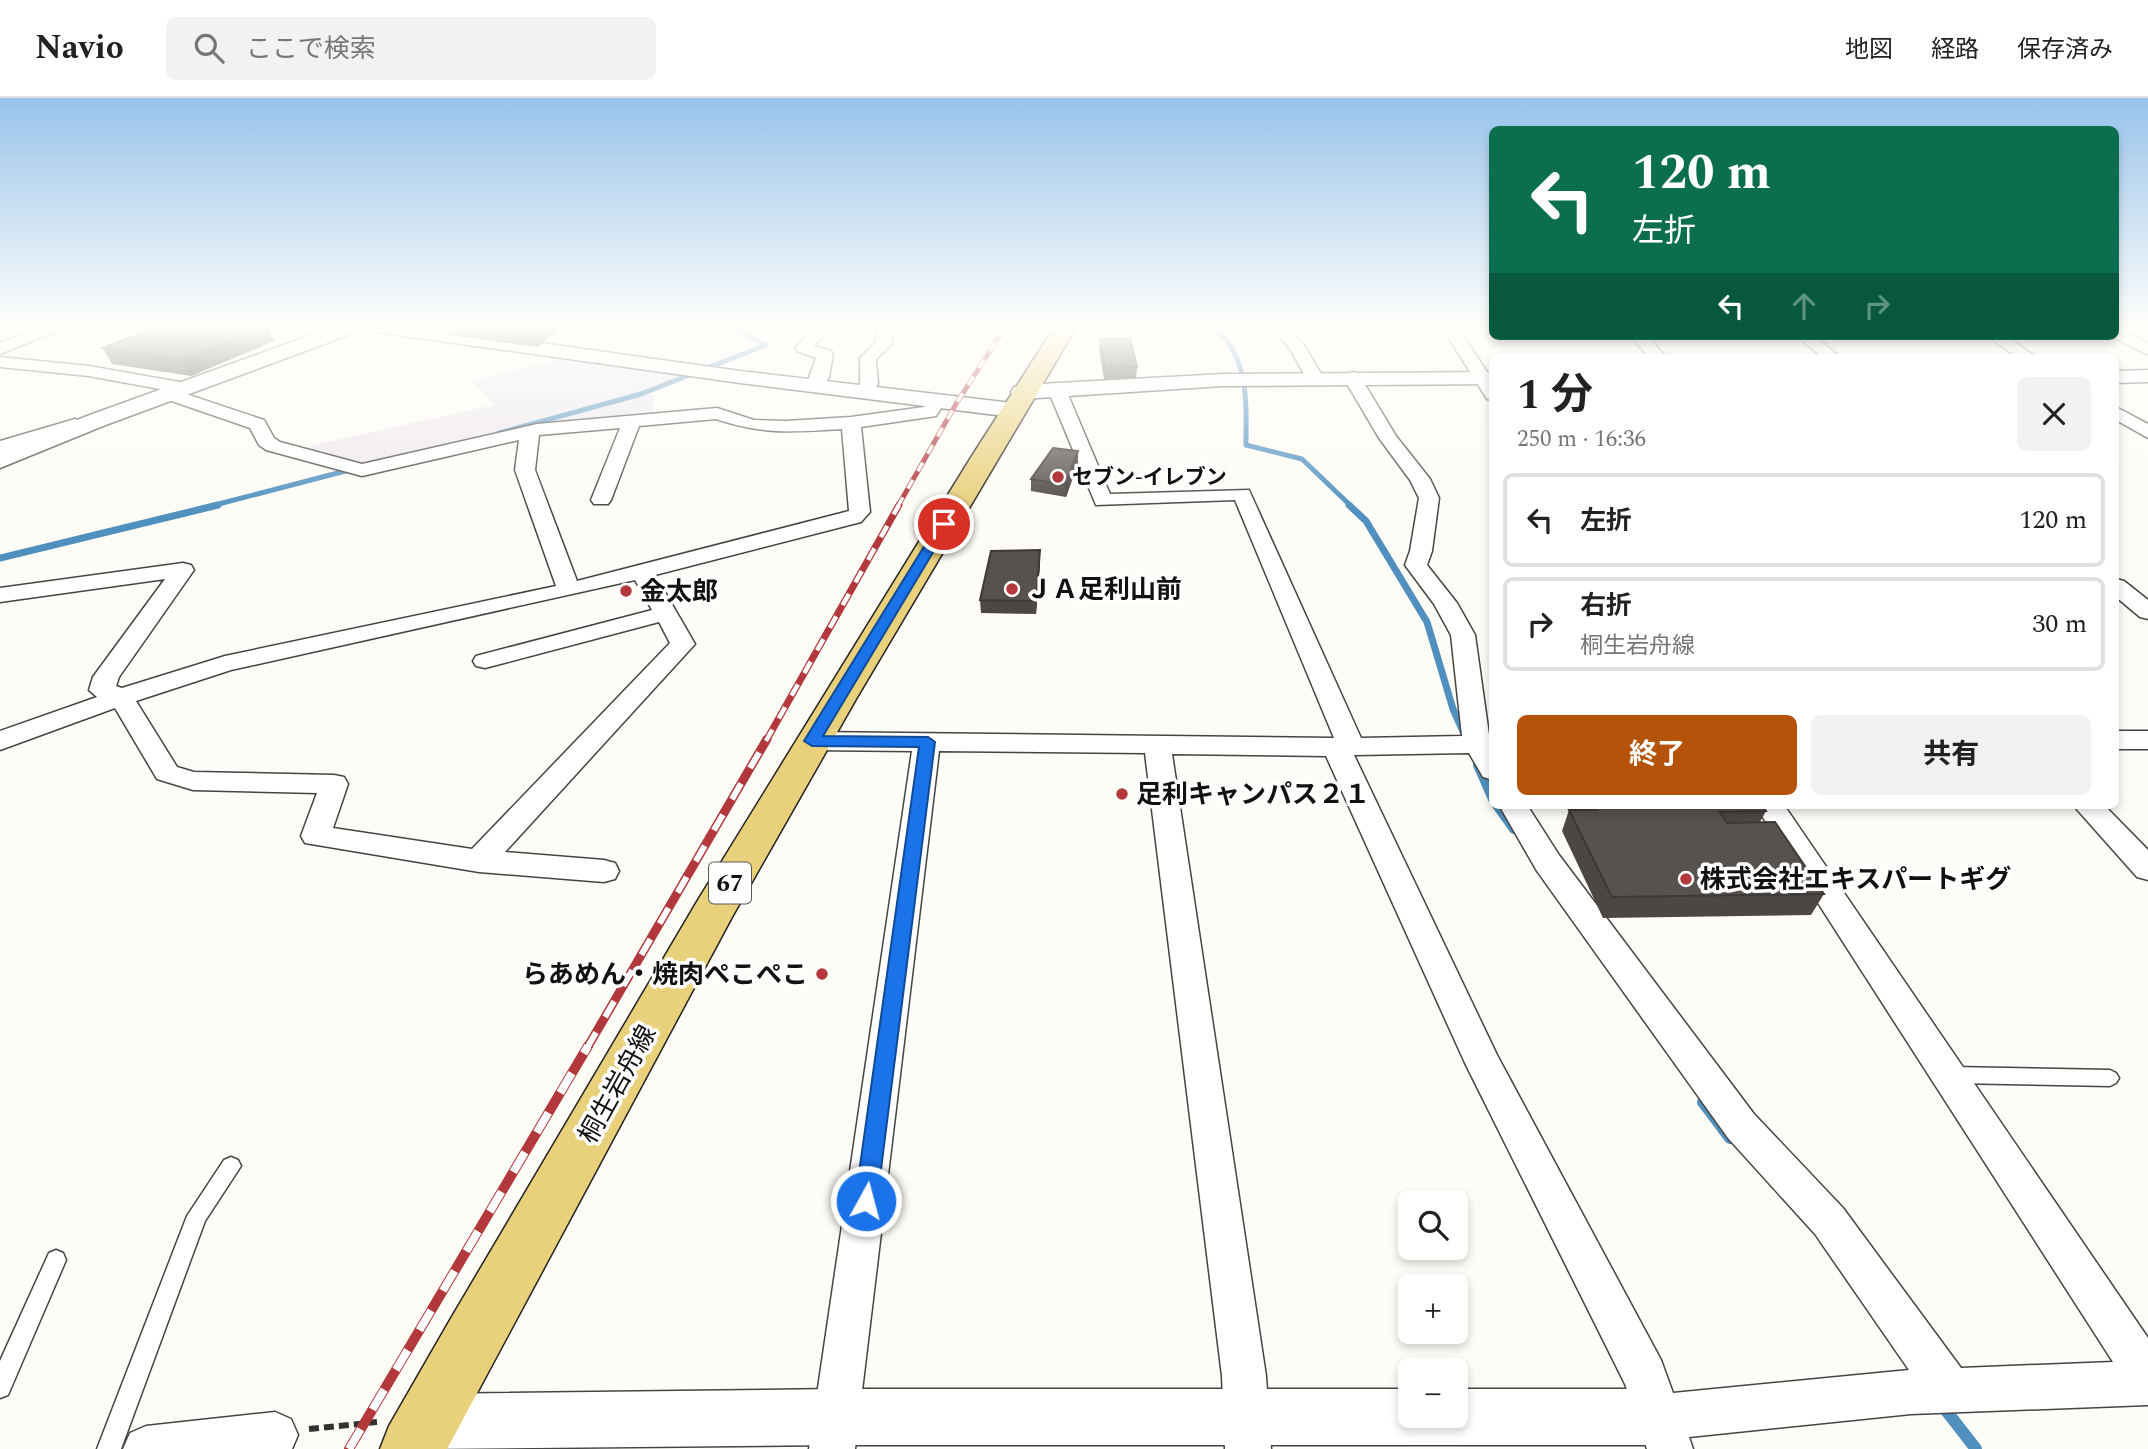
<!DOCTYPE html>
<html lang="ja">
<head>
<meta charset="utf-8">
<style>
  body { margin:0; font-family:Spectral,"Noto Sans JP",serif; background:#f2f2f2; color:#222; height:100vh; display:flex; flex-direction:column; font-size:26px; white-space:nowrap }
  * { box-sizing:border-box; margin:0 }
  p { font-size:23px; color:#767676 }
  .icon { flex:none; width:38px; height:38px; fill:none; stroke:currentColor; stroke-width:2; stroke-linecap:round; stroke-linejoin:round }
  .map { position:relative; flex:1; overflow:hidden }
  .sheet { position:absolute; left:1489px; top:256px; width:630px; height:455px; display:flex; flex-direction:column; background:#fff; border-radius:10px; box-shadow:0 4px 10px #0003 }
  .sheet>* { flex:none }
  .hud { position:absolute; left:1489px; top:28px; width:630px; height:214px; border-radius:10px; box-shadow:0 4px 10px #0003; background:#0b6e4f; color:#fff; overflow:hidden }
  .tools { position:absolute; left:1398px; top:1092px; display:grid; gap:14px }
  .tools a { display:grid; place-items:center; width:70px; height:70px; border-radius:10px; background:#fff; box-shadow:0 4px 10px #0003; font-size:35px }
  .pin { position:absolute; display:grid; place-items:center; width:60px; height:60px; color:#fff; margin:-30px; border:4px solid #fff; border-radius:50%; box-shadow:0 2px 7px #0007 }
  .me { position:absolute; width:77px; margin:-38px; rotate:7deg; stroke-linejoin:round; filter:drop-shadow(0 0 5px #0008) }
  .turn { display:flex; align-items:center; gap:24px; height:147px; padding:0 28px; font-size:32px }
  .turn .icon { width:91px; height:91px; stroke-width:2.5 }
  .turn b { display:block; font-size:49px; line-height:60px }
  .lanes { display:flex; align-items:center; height:66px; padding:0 28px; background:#0003; justify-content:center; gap:35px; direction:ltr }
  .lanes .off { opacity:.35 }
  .round { display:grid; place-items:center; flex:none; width:74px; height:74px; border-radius:10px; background:#f2f2f2 }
  .overview { display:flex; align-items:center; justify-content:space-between; height:119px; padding:0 28px }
  h1 { font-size:42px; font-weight:700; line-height:52px }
  .action { display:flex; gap:14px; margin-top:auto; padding:14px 28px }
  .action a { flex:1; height:80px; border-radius:10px; background:#b45309; color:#fff; font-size:28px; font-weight:700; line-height:80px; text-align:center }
  .action a+a { background:#f2f2f2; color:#222 }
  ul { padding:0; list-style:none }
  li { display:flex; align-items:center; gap:21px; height:94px; margin:0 14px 10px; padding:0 14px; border:4px solid #e0e0e0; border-radius:10px }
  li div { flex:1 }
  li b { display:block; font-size:26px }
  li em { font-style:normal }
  header { display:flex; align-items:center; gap:42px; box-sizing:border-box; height:98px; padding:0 35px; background:#fff; border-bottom:2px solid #e0e0e0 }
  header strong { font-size:33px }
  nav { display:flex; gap:38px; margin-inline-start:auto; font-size:24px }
  .search { width:490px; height:63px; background:#f2f2f2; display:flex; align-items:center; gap:18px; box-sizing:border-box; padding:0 24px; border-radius:10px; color:#767676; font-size:26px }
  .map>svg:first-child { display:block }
</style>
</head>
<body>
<header>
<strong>Navio</strong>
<div class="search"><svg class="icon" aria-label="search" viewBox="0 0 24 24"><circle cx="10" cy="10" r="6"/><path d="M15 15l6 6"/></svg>ここで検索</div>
<nav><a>地図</a><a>経路</a><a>保存済み</a></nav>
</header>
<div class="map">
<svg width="2148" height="1351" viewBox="0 0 2148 1351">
  <rect width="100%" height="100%" fill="#fefcf6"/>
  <polygon fill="#ede7ee" points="566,260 685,276 636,296 612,301 613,303 627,302 653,295 654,319 519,332 365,369 296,351 494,307 471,282"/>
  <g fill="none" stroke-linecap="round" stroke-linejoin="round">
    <g stroke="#4f90be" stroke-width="5">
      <path d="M1212 228C1250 258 1246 303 1246 347L1302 361 1351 408"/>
      <polyline points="499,335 641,296 766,247 729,228"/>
      <polyline points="211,408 353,371"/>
    </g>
    <g stroke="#4f90be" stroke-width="7">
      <polyline points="1349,407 1366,423 1427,524 1453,611 1465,638"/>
      <polyline points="0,460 218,407"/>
    </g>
    <g stroke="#4f90be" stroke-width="10">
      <polyline points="1478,667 1493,701"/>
      <polyline points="1497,707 1514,731"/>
    </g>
    <g stroke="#4f90be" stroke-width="12">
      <polyline points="1703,1004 1730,1040"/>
      <polyline points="1941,1306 1976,1351"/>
    </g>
    <defs>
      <g id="service">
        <polygon points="1952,969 2110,972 2116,975 2119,980 2116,985 2110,988 1952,985 1946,982 1943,977 1946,972"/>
        <polygon points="231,1059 238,1062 241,1068 205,1123 121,1351 97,1351 187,1118 224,1062"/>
        <polygon points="56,1152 63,1155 66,1162 8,1297 0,1300 0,1263 49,1155"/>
      </g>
      <g id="minor">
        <polygon points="45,228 68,228 0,256 0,245"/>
        <polygon points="817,228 834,228 814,248 831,253 833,257 829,279 821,292 815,293 806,288 816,260 797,253 795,250"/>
        <polygon points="878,228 894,228 891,247 876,261 878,286 871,298 865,299 856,294 860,286 860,260 875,245"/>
        <polygon points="1271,228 1288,228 1305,249 1323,279 1320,283 1308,283 1290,251"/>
        <polygon points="1441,228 1457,228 1493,283 1493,302 1487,301"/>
        <polygon points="2116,229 2148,245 2148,257 2111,238 2116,238"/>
        <polygon points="1630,238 1647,238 1666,259 1649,259"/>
        <polygon points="1797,238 1815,238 1840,259 1822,259"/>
        <polygon points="1987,238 2006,238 2036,259 2017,259"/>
        <path d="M0 259 89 268 191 286 194 290 191 294 183 295 264 322 274 340 280 344 362 366 537 326 717 310 754 322 786 323 851 319 924 309 931 299 937 298 946 303 936 318 861 329 870 414 861 424 655 477 695 546 505 754 604 762 615 765 619 773 615 781 604 784 479 774 305 745 301 738 317 695 193 692 157 681 115 610 0 652V633L97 599 89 592 93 579 165 481 0 504V490L183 465 191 467 194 472 119 579 116 588 122 590 225 558 556 488 515 372 519 342 362 378 266 352 259 347 250 330 163 300 160 296 165 292 89 278 0 269ZM716 321C764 337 792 334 842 331L849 413 577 483 535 372 539 337 620 330 591 402 594 406H608L611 402 639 328ZM635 482 652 512 476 558 473 563 476 568 485 570 659 524 670 545 472 751 333 730 348 686 344 679 334 677 194 674 177 669 136 603 231 572Z"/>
        <polygon points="1352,274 1358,275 1396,338 1430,381 1439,400 1432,453 1427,467 1457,505 1475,537 1489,637 1493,637 1493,682 1483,679 1469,655 1354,657 1497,957 1661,1262 1673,1295 1909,1272 1815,1136 1728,1040 1537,773 1499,707 1527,707 1559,757 1754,1016 1843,1110 1961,1270 2113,1264 1755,707 1784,707 2148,1240 2148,1307 1911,1316 1689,1339 1693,1351 1647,1351 1625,1286 1465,965 1326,658 1172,656 1266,1278 1271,1351 1225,1351 1222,1278 1145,655 939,653 855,1351 809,1351 912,653 812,652 802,649 798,643 802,637 812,634 1334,640 1235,402 1096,407 1048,292 1057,287 1066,292 1110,396 1249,392 1361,640 1462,638 1451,537 1434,506 1405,467 1410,453 1419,400 1410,382 1379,340 1343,279"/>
        <polygon points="2116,309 2148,326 2148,340 2116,322"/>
        <polygon points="75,321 82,323 84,327 82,331 0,355 0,343"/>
        <polygon points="2116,481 2124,483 2148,502 2148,521 2140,519 2116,499"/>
        <rect x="2116" y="633" width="32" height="18"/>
        <polygon points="2073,707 2104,707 2148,752 2148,782 2137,779"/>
        <polygon points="275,1314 291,1321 298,1337 292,1351 123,1351 130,1335 146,1328"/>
      </g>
      <g id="tertiary">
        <polygon points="336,228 365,228 362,232 103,328 0,370 0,354 87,318"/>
        <polygon points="365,228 420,228 740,273 1012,305 1020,307 1023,312 1020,317 1012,319 740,285 375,234"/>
        <polygon points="2148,272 2148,284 2116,285 2116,273"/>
        <polygon points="1493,274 1493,286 1223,288 1022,301 1014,299 1011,294 1014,289 1022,287 1223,276"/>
        <polygon points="837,1291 1410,1291 1410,1318 1456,1318 1456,1291 1660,1291 1680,1299 1688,1319 1680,1339 1660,1347 837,1347 420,1351 406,1345 397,1325 406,1305 426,1296"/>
      </g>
      <polygon id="primary" points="1055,228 1077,228 856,601 732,819 447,1351 380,1351 389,1328 450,1222 698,802 970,361"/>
    </defs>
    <use href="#service" stroke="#444" stroke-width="3"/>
    <use href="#minor" stroke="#444" stroke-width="3"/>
    <use href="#tertiary" stroke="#444" stroke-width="3"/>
    <use href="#primary" stroke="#222" stroke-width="3"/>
    <polyline stroke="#333" stroke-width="6" stroke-dasharray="10 5" stroke-linecap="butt" points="309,1331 377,1324"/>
    <use href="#service" fill="#fff" fill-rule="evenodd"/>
    <use href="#minor" fill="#fff" fill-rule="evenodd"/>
    <use href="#tertiary" fill="#fff" fill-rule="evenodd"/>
    <use href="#primary" fill="#e9d07b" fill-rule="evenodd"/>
    <defs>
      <polyline id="rail-far3" points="898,408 956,306 1006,228"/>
      <polyline id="rail-far2" points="766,643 899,407"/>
      <polyline id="rail-far1" points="587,950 767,641"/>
      <polyline id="rail" points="349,1351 588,948"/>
    </defs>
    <use href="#rail-far3" stroke="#b2383c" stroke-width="5"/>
    <use href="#rail-far2" stroke="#b2383c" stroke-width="7"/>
    <use href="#rail-far1" stroke="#b2383c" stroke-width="9"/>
    <use href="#rail" stroke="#b2383c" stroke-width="10"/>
    <use href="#rail-far3" stroke="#fff" stroke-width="3.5" stroke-dasharray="10" stroke-linecap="butt"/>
    <use href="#rail-far2" stroke="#fff" stroke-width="4.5" stroke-dasharray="13" stroke-linecap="butt"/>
    <use href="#rail-far1" stroke="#fff" stroke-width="6" stroke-dasharray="18" stroke-linecap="butt"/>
    <use href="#rail" stroke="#fff" stroke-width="8" stroke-dasharray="23" stroke-linecap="butt"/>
  </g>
  <g fill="#4c4743">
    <polygon points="159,228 267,228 274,243 191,278 112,266 103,250"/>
    <polygon points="446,228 563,228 537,249 449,237"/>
    <polygon points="1100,241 1137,269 1136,280 1104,281 1099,251"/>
    <polygon points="1078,365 1066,399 1031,393 1031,381"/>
    <polygon points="1040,465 1036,516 981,515 980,502"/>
    <polygon points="1575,707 1762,707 1766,713 1760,724 1824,796 1811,817 1603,820 1562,733 1569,712 1578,712"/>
  </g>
  <g fill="#3e3937">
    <polygon points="264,228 267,228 274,243 191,278 183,262"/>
    <polygon points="538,228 563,228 537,249 532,233"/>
    <polygon points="1078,353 1078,365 1066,399 1065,387"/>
    <polygon points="1040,452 1040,465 1036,516 1036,503"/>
  </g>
  <g fill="#58524e" stroke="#3e3937" stroke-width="2">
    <polygon points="159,228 264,228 183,262 103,250"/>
    <polygon points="496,228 538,228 532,233"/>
    <polygon points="1130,240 1137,269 1105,270 1100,241"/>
    <polygon points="1053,350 1078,353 1065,387 1031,381"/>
    <polygon points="1040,452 1036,503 980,502 991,453"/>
    <polygon points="1594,707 1762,707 1766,713 1720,714 1727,725 1775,724 1824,796 1612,799 1569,712 1597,712"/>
  </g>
  <linearGradient id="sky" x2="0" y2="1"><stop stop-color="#98c4eb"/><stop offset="0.55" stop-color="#fffefb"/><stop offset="1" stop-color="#fffefb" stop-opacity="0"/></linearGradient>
  <rect width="2148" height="417" fill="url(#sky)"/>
  <polygon fill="#1a73e8" stroke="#114b97" stroke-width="2" points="944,422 950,426 823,638 928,639 935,644 877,1103 874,1110 866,1113 858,1110 855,1103 919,649 812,648 804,643 938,426"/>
  <g fill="#b2383c" stroke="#fff" stroke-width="2.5">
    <circle cx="1058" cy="379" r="7"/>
    <circle cx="1012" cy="491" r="7"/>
    <circle cx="626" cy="493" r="7"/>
    <circle cx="1122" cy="696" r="7"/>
    <circle cx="1686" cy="781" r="7"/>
    <circle cx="822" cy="876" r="7"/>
  </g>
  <g text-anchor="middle" stroke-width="7" stroke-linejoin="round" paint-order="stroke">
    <g font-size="21" font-weight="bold" fill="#111" stroke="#fff" text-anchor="start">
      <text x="1072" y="386">セブン-イレブン</text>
    </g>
    <rect fill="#fff" stroke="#585858" stroke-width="2" x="709" y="764.5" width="42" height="41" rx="5"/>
    <g font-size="24" font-weight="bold" fill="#111">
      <text x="730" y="793">67</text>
    </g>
    <g font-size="26" font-weight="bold" fill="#111" stroke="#fff" text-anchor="start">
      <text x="1026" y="500">ＪＡ足利山前</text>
      <text x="640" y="502">金太郎</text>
      <text x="1136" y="705">足利キャンパス２１</text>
      <text x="1700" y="790">株式会社エキスパートギグ</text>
      <text x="808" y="885" text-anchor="end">らあめん・焼肉ぺこぺこ</text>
    </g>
    <g font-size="26" fill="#111" stroke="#fff">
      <text transform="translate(617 986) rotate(-61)" y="9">桐生岩舟線</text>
    </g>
  </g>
</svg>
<div class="tools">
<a><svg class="icon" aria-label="search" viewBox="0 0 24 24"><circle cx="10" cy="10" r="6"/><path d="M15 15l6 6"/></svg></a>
<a>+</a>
<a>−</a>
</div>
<div class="pin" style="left:944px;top:426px;background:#d93025"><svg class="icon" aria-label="arrive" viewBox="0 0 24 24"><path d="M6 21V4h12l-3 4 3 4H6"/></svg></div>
<svg class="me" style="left:866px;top:1103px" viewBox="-20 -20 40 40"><circle r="17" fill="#1a73e8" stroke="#fff" stroke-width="3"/><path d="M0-11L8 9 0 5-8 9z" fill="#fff"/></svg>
<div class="hud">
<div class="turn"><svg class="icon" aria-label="left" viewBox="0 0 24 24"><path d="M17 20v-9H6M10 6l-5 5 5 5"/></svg><div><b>120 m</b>左折</div></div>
<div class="lanes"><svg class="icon" aria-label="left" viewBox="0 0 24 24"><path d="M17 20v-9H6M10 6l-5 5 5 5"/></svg><svg class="icon off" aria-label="ahead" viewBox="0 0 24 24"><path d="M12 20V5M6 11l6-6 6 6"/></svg><svg class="icon off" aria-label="right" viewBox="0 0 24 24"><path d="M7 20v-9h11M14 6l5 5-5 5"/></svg></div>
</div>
<section class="sheet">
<div class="overview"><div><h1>1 分</h1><p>250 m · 16:36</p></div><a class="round"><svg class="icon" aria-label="close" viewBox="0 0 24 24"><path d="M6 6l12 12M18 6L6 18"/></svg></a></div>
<ul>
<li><svg class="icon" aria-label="left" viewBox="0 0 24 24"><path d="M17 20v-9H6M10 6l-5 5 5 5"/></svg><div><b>左折</b></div><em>120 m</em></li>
<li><svg class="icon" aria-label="right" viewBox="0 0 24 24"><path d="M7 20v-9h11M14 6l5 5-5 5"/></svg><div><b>右折</b><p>桐生岩舟線</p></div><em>30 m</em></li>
</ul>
<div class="action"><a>終了</a><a>共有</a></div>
</section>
</div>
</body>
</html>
